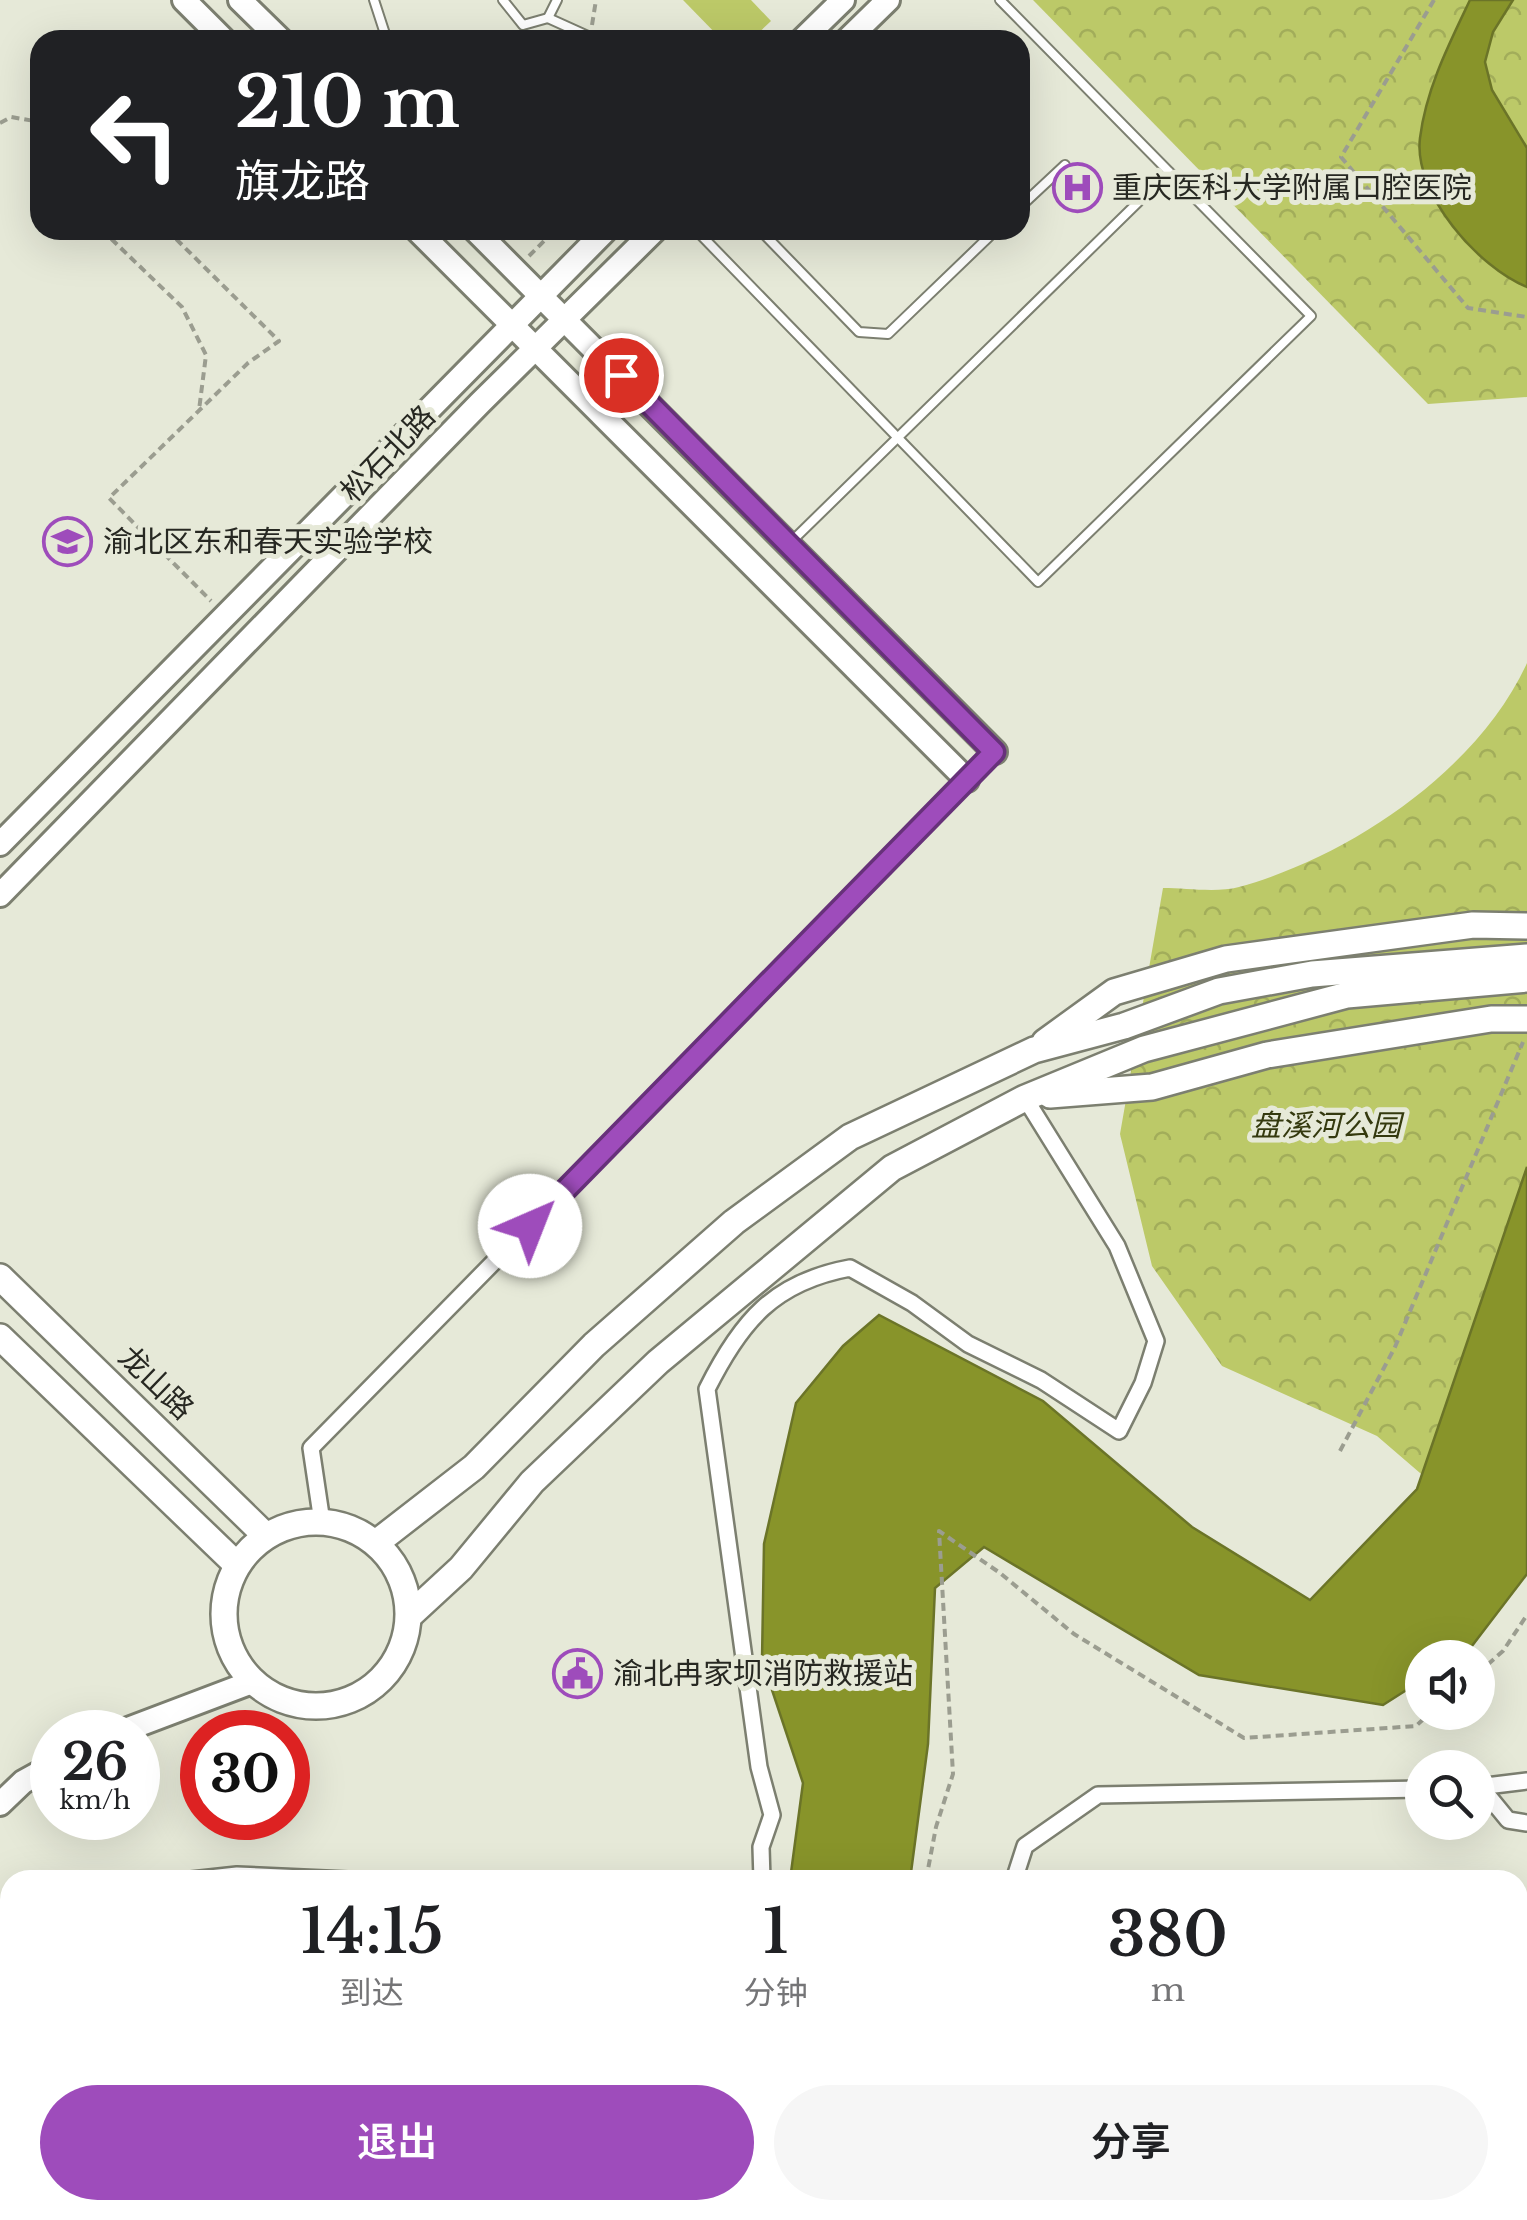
<!DOCTYPE html>
<html lang="zh">
<head>
<meta charset="utf-8">
<style>
  body { margin:0; font-family:"Libre Baskerville","Noto Sans SC",serif; background:#f6f6f6; color:#202124; height:100vh; display:flex; flex-direction:column; font-size:38px; white-space:nowrap }
  * { box-sizing:border-box; margin:0 }
  p { font-size:32px; color:#757577 }
  .icon { flex:none; width:55px; height:55px; fill:none; stroke:currentColor; stroke-width:2; stroke-linecap:round; stroke-linejoin:round }
  .map { position:relative; flex:1; overflow:hidden }
  .details { position:absolute; left:0px; top:1870px; width:1528px; height:350px; display:flex; flex-direction:column; background:#fff; border-radius:30px 30px 0 0; box-shadow:0 10px 40px #0002 }
  .details>* { flex:none }
  .banner { position:absolute; left:30px; top:30px; width:1000px; height:210px; border-radius:30px; box-shadow:0 10px 40px #0002; background:#202124; color:#fff; overflow:hidden }
  .buttons { position:absolute; left:1405px; top:1640px; display:grid; gap:20px }
  .buttons a { display:grid; place-items:center; width:90px; height:90px; border-radius:50%; background:#fff; box-shadow:0 10px 40px #0002; font-size:50px }
  .speed { position:absolute; left:30px; top:1710px; display:flex; gap:20px; font-size:50px; font-weight:700; text-align:center }
  .speed>* { display:grid; place-content:center; width:130px; height:130px; border-radius:50%; background:#fff; box-shadow:0 10px 40px #0002; line-height:1 }
  .speed small { font-size:25px; font-weight:400 }
  .speed .limit { border:15px solid #d22; background:#fff; color:#111 }
  .pin { position:absolute; display:grid; place-items:center; width:85px; height:85px; color:#fff; margin:-42px; border:5px solid #fff; border-radius:50%; box-shadow:0 2px 10px #0007 }
  .me { position:absolute; width:110px; margin:-55px; rotate:44deg; stroke-linejoin:round; filter:drop-shadow(0 0 8px #0008) }
  .turn { display:flex; align-items:center; gap:35px; height:210px; padding:0 40px; font-size:45px }
  .turn .icon { width:130px; height:130px; stroke-width:2.5 }
  .turn b { display:block; font-size:70px; line-height:85px }
  .eta { display:flex; justify-content:space-evenly; align-items:center; height:170px; text-align:center }
  .eta b { font-size:60px; font-weight:600; line-height:70px }
  .cta { display:flex; gap:20px; margin-top:auto; padding:20px 40px }
  .cta a { flex:1; height:115px; border-radius:60px; background:#9e4cbb; color:#fff; font-size:40px; font-weight:600; line-height:115px; text-align:center }
  .cta a+a { background:#f6f6f6; color:#202124 }
  .map>svg:first-child { display:block }
</style>
</head>
<body>
<div class="map">
<svg width="1527" height="2220" viewBox="0 0 1527 2220">
  <defs>
    <pattern id="park-crowns" width="20" height="18" patternUnits="userSpaceOnUse" patternTransform="scale(2.5)"><rect width="20" height="18" fill="#bcc968"/><path d="M2 6a3 3 0 1 1 6 0M12 15a3 3 0 1 1 6 0" fill="none" stroke="#a2ad5a"/></pattern>
  </defs>
  <rect width="100%" height="100%" fill="#e6e9d8"/>
  <g fill="url(#park-crowns)">
    <polygon points="1033,0 1527,0 1527,397 1428,404"/>
    <path d="M1527 663V1565L1377 1436 1222 1366 1152 1266 1120 1134 1163 888C1186 888 1217 893 1239 887 1351 856 1478 770 1527 663Z"/>
  </g>
  <polygon fill="#bcc968" points="683,0 751,0 771,21 751,40 722,40"/>
  <g fill="#88942a" stroke="#6b7428" stroke-width="2.5">
    <path d="M1470 0H1513L1493 32 1485 62 1492 90 1527 148V287C1479 268 1413 194 1420 138 1426 89 1449 44 1470 0Z"/>
    <polygon points="1527,1167 1527,1574 1465,1655 1422,1658 1422,1680 1383,1705 1199,1675 984,1547 935,1588 928,1744 910,1880 790,1880 803,1783 762,1660 764,1544 796,1403 843,1346 879,1315 1043,1401 1192,1527 1310,1600 1417,1489"/>
    <polygon points="61,2210 233,2210 233,2220 59,2220"/>
  </g>
  <g fill="none" stroke-linecap="round" stroke-linejoin="round">
    <defs>
      <g id="lane">
        <polyline points="374,0 387,40"/>
        <polyline points="503,0 523,25 548,18 557,0"/>
        <polyline points="548,18 590,37"/>
        <polyline points="1020,207 1065,165"/>
        <polyline points="696,230 1038,582 1311,316 1000,0"/>
        <polyline points="760,230 859,332 888,334 996,230"/>
        <polyline points="792,541 1169,172"/>
      </g>
      <g id="street">
        <polyline points="322,1522 311,1448 995,752"/>
        <polyline points="1478,1787 1527,1781"/>
        <polyline points="1481,1787 1508,1820 1527,1823"/>
        <polyline points="191,1880 237,1875 348,1880"/>
        <path d="M762 1880 761 1847 772 1815 759 1767 707 1389C741 1321 774 1282 850 1268L912 1303 968 1344 1041 1380 1119 1431 1143 1383 1156 1341 1117 1246 1025 1098"/>
        <polyline points="1014,1880 1025,1846 1098,1795 1422,1789"/>
        <polyline points="1024,2210 1028,2220"/>
        <polyline points="10,2220 12,2210"/>
      </g>
      <g id="secondary">
        <polyline points="184,0 224,40"/>
        <polyline points="240,0 281,40"/>
        <polyline points="802,40 843,0"/>
        <polyline points="847,40 888,0"/>
        <polyline points="417,230 967,780"/>
        <polyline points="475,230 995,752"/>
        <polyline points="0,844 606,230"/>
        <polyline points="0,895 480,403 655,230"/>
        <polyline points="120,1732 252,1682"/>
        <polyline points="0,1804 23,1782 52,1766"/>
      </g>
      <g id="primary">
        <polyline points="1045,1042 1114,992 1226,959 1473,925 1527,926"/>
        <polyline points="1050,1095 1152,1087 1267,1055 1491,1019 1527,1019"/>
        <polyline points="0,1277 266,1536"/>
        <polyline points="0,1337 237,1565"/>
        <circle cx="316" cy="1614" r="92"/>
        <polyline points="376,1543 474,1467 594,1345 734,1222 850,1137 1034,1050 1124,1026 1219,991 1312,974 1527,957"/>
        <polyline points="409,1616 461,1568 532,1482 658,1362 892,1168 1025,1098 1144,1049 1347,995 1527,979"/>
      </g>
    </defs>
    <use href="#lane" stroke="#7c7f70" stroke-width="12"/>
    <use href="#street" stroke="#7c7f70" stroke-width="20"/>
    <use href="#secondary" stroke="#7c7f70" stroke-width="28"/>
    <use href="#primary" stroke="#7c7f70" stroke-width="30"/>
    <g stroke="#9b9d90" stroke-width="4" stroke-dasharray="8 5" stroke-linecap="butt">
      <polyline points="1434,0 1341,157 1468,308 1527,317"/>
      <polyline points="592,25 596,0"/>
      <polyline points="0,123 11,117 40,122"/>
      <polyline points="102,230 182,307 206,355 199,410"/>
      <polyline points="167,230 279,341 248,363 109,498 211,601"/>
      <polyline points="529,256 555,230"/>
      <polyline points="1340,1451 1395,1347 1523,1042"/>
      <polyline points="1478,1673 1503,1651 1527,1615"/>
      <polyline points="926,1880 936,1827 953,1774 939,1531 1000,1573 1074,1634 1244,1738 1416,1726 1431,1712"/>
      <polyline points="254,2210 254,2220"/>
      <polyline points="744,2210 783,2218 806,2210"/>
    </g>
    <use href="#lane" stroke="#fff" stroke-width="8"/>
    <use href="#street" stroke="#fff" stroke-width="15"/>
    <use href="#secondary" stroke="#fff" stroke-width="22"/>
    <use href="#primary" stroke="#fff" stroke-width="25"/>
  </g>
  <g fill="none" stroke-linecap="round" stroke-linejoin="round">
    <defs>
      <polyline id="route" points="530,1226 994,752 621,375"/>
    </defs>
    <use href="#route" stroke="#67317a" stroke-width="25"/>
    <use href="#route" stroke="#9e4cbb" stroke-width="18"/>
  </g>
  <defs>
    <symbol id="hospital-ring" viewBox="-11 -11 22 22"><circle r="9.5" fill="#e6e9d8" stroke="#9e4cbb" stroke-width="1.5"/><path d="M-5-5h3v3.5h4V-5h3V5h-3V1.5h-4V5h-3Z" fill="#9e4cbb"/></symbol>
    <symbol id="school-ring" viewBox="-11 -11 22 22"><circle r="9.5" fill="#e6e9d8" stroke="#9e4cbb" stroke-width="1.5"/><path d="M0-5L7-2L0 1L-7-2ZM-4 1L0 2.5L4 1V4Q0 6-4 4Z" fill="#9e4cbb"/></symbol>
    <symbol id="civic-ring" viewBox="-11 -11 22 22"><circle r="9.5" fill="#e6e9d8" stroke="#9e4cbb" stroke-width="1.5"/><path d="M-.6-6.5H3V-4.5H.6V-3L4-1V1h2V6H-6V1h2V-1L-.6-3ZM-1.2 2.5V6h2.4V2.5Z" fill="#9e4cbb"/></symbol>
  </defs>
  <g fill-rule="evenodd">
    <use href="#hospital-ring" x="1050" y="160" width="55" height="55"/>
    <use href="#school-ring" x="40" y="514" width="55" height="55"/>
    <use href="#civic-ring" x="550" y="1646" width="55" height="55"/>
  </g>
  <g text-anchor="middle" stroke-width="10" stroke-linejoin="round" paint-order="stroke">
    <g font-size="30" fill="#272822" stroke="#e6e9d8" text-anchor="start">
      <text x="1112" y="198">重庆医科大学附属口腔医院</text>
      <text x="103" y="552">渝北区东和春天实验学校</text>
      <text x="613" y="1684">渝北冉家坝消防救援站</text>
    </g>
    <g font-size="30" fill="#272822" stroke="#e6e9d8">
      <text transform="translate(388 454) rotate(-46)" y="10">松石北路</text>
      <text transform="translate(156 1383) rotate(44)" y="10">龙山路</text>
    </g>
    <g font-size="30" font-style="italic" fill="#34390e" stroke="#e6e9d8">
      <text x="1326" y="1136">盘溪河公园</text>
    </g>
  </g>
</svg>
<div class="buttons">
<a><svg class="icon" aria-label="sound" viewBox="0 0 24 24"><path d="M4 9h4l5-4v14l-5-4H4zM17 9q2 3 0 6"/></svg></a>
<a><svg class="icon" aria-label="search" viewBox="0 0 24 24"><circle cx="10" cy="10" r="6"/><path d="M15 15l6 6"/></svg></a>
</div>
<div class="speed"><div>26<small>km/h</small></div><div class="limit">30</div></div>
<div class="pin" style="left:621px;top:375px;background:#d93025"><svg class="icon" aria-label="arrive" viewBox="0 0 24 24"><path d="M6 21V4h12l-3 4 3 4H6"/></svg></div>
<svg class="me" style="left:530px;top:1226px" viewBox="-20 -20 40 40"><circle r="19" fill="#fff"/><path d="M0-13L10 11 0 6-10 11z" fill="#9e4cbb"/></svg>
<div class="banner">
<div class="turn"><svg class="icon" aria-label="left" viewBox="0 0 24 24"><path d="M17 20v-9H6M10 6l-5 5 5 5"/></svg><div><b>210 m</b>旗龙路</div></div>
</div>
<section class="details">
<div class="eta">
<div><b>14:15</b><p>到达</p></div>
<div><b>1</b><p>分钟</p></div>
<div><b>380</b><p>m</p></div>
</div>
<div class="cta"><a>退出</a><a>分享</a></div>
</section>
</div>
</body>
</html>
